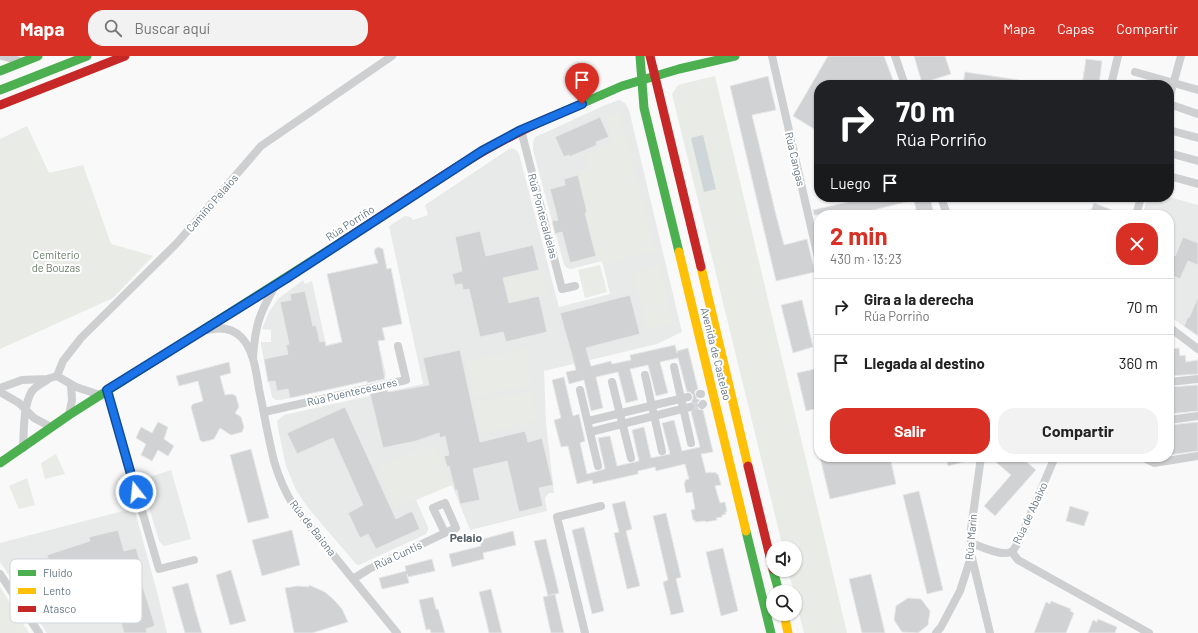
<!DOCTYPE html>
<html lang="es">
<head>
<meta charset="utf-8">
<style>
  body { margin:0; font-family:Barlow,sans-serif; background:#f2f2f2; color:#222; height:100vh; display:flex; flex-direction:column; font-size:15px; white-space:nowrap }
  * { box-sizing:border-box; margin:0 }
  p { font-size:13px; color:#767676 }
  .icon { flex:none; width:22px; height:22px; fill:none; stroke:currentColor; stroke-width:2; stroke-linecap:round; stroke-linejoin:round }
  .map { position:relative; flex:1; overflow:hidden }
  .panel { position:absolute; left:814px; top:154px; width:360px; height:252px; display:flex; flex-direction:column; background:#fff; border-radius:16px; box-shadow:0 1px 3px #0004 }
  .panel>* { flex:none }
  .hud { position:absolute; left:814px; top:24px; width:360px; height:122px; border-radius:16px; box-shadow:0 1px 3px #0004; background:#202124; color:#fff; overflow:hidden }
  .buttons { position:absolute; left:766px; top:485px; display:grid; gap:8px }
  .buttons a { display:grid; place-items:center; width:36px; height:36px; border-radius:50%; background:#fff; box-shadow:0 1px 3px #0004; font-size:20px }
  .pin { position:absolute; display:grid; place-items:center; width:34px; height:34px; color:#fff; margin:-41px -17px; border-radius:50% 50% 50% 0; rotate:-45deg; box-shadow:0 0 4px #0007 }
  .pin .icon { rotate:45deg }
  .me { position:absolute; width:44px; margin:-22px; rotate:344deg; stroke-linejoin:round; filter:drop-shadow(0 0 3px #0008) }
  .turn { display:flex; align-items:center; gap:14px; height:84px; padding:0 16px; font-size:18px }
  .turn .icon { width:52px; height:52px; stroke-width:2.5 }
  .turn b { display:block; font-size:28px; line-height:34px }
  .then { display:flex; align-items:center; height:38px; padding:0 16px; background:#0003; gap:8px; font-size:15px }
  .round { display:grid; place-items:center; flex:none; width:42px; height:42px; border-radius:16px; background:#f2f2f2 }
  .summary { display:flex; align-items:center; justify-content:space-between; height:68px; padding:0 16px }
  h1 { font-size:24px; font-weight:700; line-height:30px; color:#d93025 }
  .cta { display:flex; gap:8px; margin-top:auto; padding:8px 16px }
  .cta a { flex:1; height:46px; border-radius:16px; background:#d93025; color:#fff; font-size:16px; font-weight:700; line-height:46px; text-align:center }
  .cta a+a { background:#f2f2f2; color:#222 }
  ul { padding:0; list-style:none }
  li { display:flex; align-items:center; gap:12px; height:56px; padding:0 16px; border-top:1px solid #e0e0e0 }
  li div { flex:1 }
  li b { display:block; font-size:15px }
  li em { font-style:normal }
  header { display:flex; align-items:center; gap:24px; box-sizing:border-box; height:56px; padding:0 20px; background:#d93025; color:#fff }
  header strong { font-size:19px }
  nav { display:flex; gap:22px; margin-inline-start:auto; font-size:14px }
  .search { width:280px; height:36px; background:#f2f2f2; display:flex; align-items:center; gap:10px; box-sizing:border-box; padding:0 14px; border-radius:16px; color:#767676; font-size:15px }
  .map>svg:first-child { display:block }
</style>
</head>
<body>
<header>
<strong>Mapa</strong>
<div class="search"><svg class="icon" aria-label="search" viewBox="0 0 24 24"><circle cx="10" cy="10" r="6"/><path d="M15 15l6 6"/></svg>Buscar aquí</div>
<nav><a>Mapa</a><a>Capas</a><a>Compartir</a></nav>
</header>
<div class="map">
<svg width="1198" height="577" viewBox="0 0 1198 577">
  <rect width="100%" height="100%" fill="#f9f9f9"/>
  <g fill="#e8e9e9">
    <polygon points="619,44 625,47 629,54 682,276 657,288 544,315 546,367 554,437 549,437 545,442 547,455 470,474 452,429 436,433 416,444 428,471 428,474 426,478 359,509 356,508 309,453 296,434 286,410 278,373 277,365 279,363 284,359 423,328 389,170 405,160 411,161 413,164 428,159 425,149 509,93 512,92 516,94 519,98 559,251 610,238 602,205 571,213 567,212 564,209 533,94 533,86 535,81 540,79 605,49"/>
    <polygon points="1148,141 1169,141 1198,149 1198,280 1169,260 1169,159 1142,159"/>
    <polygon points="303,224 305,228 312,225 326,289 374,279 373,276 383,273 385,284 378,285 386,318 385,321 281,344 276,344 272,341 261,290 261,286 271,286 271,274 262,273 269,256 278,243"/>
    <polygon points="171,414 191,483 164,490 159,485 141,424"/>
    <polygon points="134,452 156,532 167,577 47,577 0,506 0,487"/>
  </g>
  <g fill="#e8ebe6">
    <polygon points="715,20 847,577 804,577 795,542 795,536 794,536 788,514 795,514 795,492 783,492 672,38 678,29"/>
    <polygon points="620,56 655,195 603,209 602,205 598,206 585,157 587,156 577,116 590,113 586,97 612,86 605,60"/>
    <polygon points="27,70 49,117 83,109 111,188 153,200 113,242 0,293 0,83"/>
    <polygon points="600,209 607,236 585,242 578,214"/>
    <polygon points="660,210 674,267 647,274 633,217"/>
    <polygon points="542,214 548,238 509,247 503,222"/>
    <polygon points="526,292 529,308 527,309 531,329 473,341 465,306"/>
    <polygon points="531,335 537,365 481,378 474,347"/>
    <polygon points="435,387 452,429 394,453 377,412"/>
    <polygon points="56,398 65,418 45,423 41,407"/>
    <polygon points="27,422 35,449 19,453 9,430"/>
    <polygon points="0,531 29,577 0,577"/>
  </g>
  <polygon fill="#ced6d9" points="703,79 716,133 704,136 691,82"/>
  <g fill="#d0d2d3" stroke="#e8e8e8">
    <polygon points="828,0 884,0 895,29 819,29 819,76 793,60"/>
    <polygon points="914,0 945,0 951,18 922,27"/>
    <polygon points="1086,3 1102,5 1099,29 1082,29"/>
    <polygon points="965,16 1019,24 1019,29 963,29"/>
    <polygon points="768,20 776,54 752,59 777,163 784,189 807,183 815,216 776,225 730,30"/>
    <polygon points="600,61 609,81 596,86 597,89 569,101 569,99 564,101 555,81"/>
    <polygon points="578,119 587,156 585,157 596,200 570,207 562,176 555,178 552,165 558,164 550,133 565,129 564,123"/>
    <polygon points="870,141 914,141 914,143 930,141 934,159 917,159 914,144 853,159 814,159 813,154"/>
    <polygon points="1094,147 1107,152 1122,159 1089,159"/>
    <polygon points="480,175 486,200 533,189 539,214 503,222 509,247 539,240 547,276 506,286 503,276 480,281 469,233 463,234 462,228 455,229 452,218 462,215 455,181"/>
    <polygon points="1183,181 1198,187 1198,209 1188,205 1180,223 1169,218 1169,197 1175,200"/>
    <polygon points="378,191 383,193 387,213 391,212 402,268 382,272 385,284 378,285 385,323 367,327 367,325 290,342 288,333 277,335 275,325 268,326 264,303 288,298 286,289 289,288 280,246 291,244 290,238 305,235 313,270 316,269 320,286 325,285 326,290 342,286 327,218 378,207 374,196 375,193"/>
    <polygon points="630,239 640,278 586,292 591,310 611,305 612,308 631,304 630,299 675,289 677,297 677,295 688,292 698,333 695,335 695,338 697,343 700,344 697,347 697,350 698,353 703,354 713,396 701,398 706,417 711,416 711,417 716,416 716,418 718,418 721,429 715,430 720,447 725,446 727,456 725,456 726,458 722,459 722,461 716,462 717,464 706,466 705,465 695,466 695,464 693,464 691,454 695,453 692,436 686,437 684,426 686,426 685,424 689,423 685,408 656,415 655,411 638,415 638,418 593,428 592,424 577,428 568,390 561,391 554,364 561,362 552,324 564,321 573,360 579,358 585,385 580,387 587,418 605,413 598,382 610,380 617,410 639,405 632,374 644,371 651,402 670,398 662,367 674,364 682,395 700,391 691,356 695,352 694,347 691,346 693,343 693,339 690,336 687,336 678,302 660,306 668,337 656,340 648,309 630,313 638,344 626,347 618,316 596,321 603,352 591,355 584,324 569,328 566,316 576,314 560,257"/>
    <polygon points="1198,241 1198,280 1184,270 1188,261 1189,262"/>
    <polygon points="802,244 813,291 793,297 781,249"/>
    <polygon points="1179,292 1180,300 1185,299 1186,306 1198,304 1198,318 1169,320 1169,293"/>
    <polygon points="460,294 480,386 525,375 528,386 542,382 553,429 539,432 543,450 519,456 507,405 473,413 480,444 460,448 457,434 455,434 449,410 447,411 444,400 449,399 445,380 440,382 439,377 416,385 383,392 370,338 387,334 388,336 429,329 423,302"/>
    <polygon points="229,306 231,317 220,320 225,339 232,338 236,340 239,351 235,357 241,361 244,371 242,376 231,379 220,372 214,383 203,386 200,384 191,351 193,348 203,345 198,325 179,330 176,320"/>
    <polygon points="819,312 819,352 806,355 797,317"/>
    <polygon points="1198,329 1198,355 1169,358 1169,331"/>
    <polygon points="345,351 396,463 412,455 420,473 376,493 368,478 360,482 348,457 363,449 333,382 297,398 287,377"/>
    <polygon points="158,366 168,371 164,383 174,390 168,400 158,394 152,405 141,399 146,388 136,382 141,371 152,377"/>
    <polygon points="1198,366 1198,395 1169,399 1169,369"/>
    <polygon points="251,393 269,462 248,467 230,399"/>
    <polygon points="820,401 890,401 896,428 830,443"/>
    <polygon points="946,401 971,401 971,404 948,410"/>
    <polygon points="990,401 1021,401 1036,414 995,460 984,450 1011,419"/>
    <polygon points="919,435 943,534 927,538 903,439"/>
    <polygon points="625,445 632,473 626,475 640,530 627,533 614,477 619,476 612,448"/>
    <polygon points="1070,450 1089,456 1084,470 1066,465"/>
    <polygon points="666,457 681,521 676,523 684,556 671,559 663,526 668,524 653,460"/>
    <polygon points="584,471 604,555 592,558 572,474"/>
    <polygon points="118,474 124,495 136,492 140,505 135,505 155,570 146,573 147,577 124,577 105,511 55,526 47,499 90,485 89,481"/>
    <polygon points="292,474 300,509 262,520 252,484"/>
    <polygon points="513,475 516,489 483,497 484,503 452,511 449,498 481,490 479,484"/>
    <polygon points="546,483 559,537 548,540 534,485"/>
    <polygon points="723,492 738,555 721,560 706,496"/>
    <polygon points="432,503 435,515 408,521 407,518 409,527 382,533 379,522 406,515 405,510"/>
    <polygon points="231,514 246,565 230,569 216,519"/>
    <polygon points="871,518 878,547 885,577 862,577 849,523"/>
    <polygon points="188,527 195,553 202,577 185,577 172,531"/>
    <polygon points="309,529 325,536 335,545 342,553 348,566 312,577 294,577 285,532 298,530 309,531"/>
    <polygon points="491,533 502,577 489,577 487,568 479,536"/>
    <polygon points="555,538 564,577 551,577 550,573 543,541"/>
    <polygon points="433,541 436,553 438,553 445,577 431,577 430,573 426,574 419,544"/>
    <polygon points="908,542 921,543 930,555 928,569 918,577 902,576 894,564 896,550"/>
    <polygon points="1051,545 1071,553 1070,555 1074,557 1066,577 1034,577 1046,546 1050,548"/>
    <polygon points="1098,563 1117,571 1115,577 1088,577 1093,564 1097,566"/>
  </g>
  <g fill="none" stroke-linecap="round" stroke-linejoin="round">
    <polyline stroke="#d4d8dc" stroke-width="8" stroke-dasharray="8 4" stroke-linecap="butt" points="690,351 702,349"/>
    <g stroke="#cecfd0" stroke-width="8">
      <polyline points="2,0 20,5"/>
      <polyline points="772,0 819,206"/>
      <polyline points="895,0 905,29"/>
      <polyline points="1135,16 1198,34"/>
      <polyline points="1111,29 1118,0"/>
      <polyline points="1169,43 1181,0"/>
      <polyline points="1169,48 1198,58"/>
      <polyline points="521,74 562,233 575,230"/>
      <polyline points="1169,74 1198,82"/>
      <polyline points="1169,97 1198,105"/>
      <polyline points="1169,120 1198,128"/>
      <polyline points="941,141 947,159"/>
      <polyline points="1136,159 1140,145"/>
      <polyline points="1169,271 1198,293"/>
      <path d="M207 274C219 271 232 272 241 281 254 294 256 316 259 333 264 357 268 381 274 405 279 423 285 436 295 452L397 577"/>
      <path d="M253 302C255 270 259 258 275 230"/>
      <polyline points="674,311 691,387"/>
      <polyline points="645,319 662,395"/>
      <polyline points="57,320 63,305 81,282 177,187 261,90 392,0"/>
      <polyline points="612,326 631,402"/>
      <polyline points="1169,326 1198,323"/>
      <polyline points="0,332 22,324 47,323 57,320 76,331 100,339"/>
      <polyline points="580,334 598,410"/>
      <polyline points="107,335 159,513 194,504"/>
      <polyline points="0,336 19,347 34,362 51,371"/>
      <polyline points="700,338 701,338"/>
      <polyline points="702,349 703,348"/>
      <polyline points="264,356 406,324 398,290"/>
      <polyline points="69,359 72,344 71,329"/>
      <polyline points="1169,364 1198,360"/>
      <polyline points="588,365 688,341"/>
      <polyline points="590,376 690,351"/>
      <path d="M23 392C24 376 23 349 32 335 35 331 42 327 47 324"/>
      <polyline points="1142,401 1154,407 1198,400"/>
      <path d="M971 487C980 490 1005 502 1012 495 1015 493 1016 489 1018 487L1055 401"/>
      <polyline points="1012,496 1018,504 1149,577"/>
      <polyline points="972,502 990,577"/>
      <polyline points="0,518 39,577"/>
      <polyline points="353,523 369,513 445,477 456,472 445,447 433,452 445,477"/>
      <polyline points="585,577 557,461 601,450"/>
      <polyline points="936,577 941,571 960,535 971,501 971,473 981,401"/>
    </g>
    <g stroke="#4caf50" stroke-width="9">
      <polyline points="640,0 644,52 679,196"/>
      <polyline points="0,15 38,0"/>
      <polyline points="0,34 87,0"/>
      <polyline points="551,61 622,30 679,13 735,0"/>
      <polyline points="0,407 69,359 340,187"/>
      <polyline points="746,475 771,577"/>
      <polyline points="773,514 779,536"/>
    </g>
    <g stroke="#ffc107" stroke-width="9">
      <polyline points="679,196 746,475"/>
      <polyline points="701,211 748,410"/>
      <polyline points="784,558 788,577"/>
    </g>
    <g stroke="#c62828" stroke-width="9">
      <polyline points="650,0 701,211"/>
      <polyline points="0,49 125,0"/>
      <path d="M340 187C409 143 475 94 551 61"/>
      <polyline points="748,410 773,513"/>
    </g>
  </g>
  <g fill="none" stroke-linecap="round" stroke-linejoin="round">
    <defs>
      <polyline id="route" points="136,436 107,334 287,222 482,95 521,74 582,48"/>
    </defs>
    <use href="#route" stroke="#114b97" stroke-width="10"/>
    <use href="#route" stroke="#1a73e8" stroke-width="7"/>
  </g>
  <g text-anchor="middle" stroke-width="4" stroke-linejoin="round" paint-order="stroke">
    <g font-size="11" fill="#657683" stroke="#fff">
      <text transform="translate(795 103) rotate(77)" y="4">Rúa Cangas</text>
      <text transform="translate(212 147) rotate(-49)" y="4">Camiño Pelaios</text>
      <text transform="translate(543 160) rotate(75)" y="4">Rúa Pontecaldelas</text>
      <text transform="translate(350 167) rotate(-33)" y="4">Rúa Porriño</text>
      <text transform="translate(716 298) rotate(76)" y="4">Avenida de Castelao</text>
      <text transform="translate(352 336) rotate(-13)" y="4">Rúa Puentecesures</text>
      <text transform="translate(1030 457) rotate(-65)" y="4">Rúa de Abaixo</text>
      <text transform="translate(313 472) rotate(52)" y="4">Rúa de Baiona</text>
      <text transform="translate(971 481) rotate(-85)" y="4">Rúa Marín</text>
      <text transform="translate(398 499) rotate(-25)" y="4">Rúa Cuntis</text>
    </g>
    <g font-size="11" fill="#687a64" stroke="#fff">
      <text x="56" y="203">Cemiterio<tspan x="56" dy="13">de Bouzas</tspan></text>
    </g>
    <g font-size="12" font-weight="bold" fill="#57646e" stroke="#fff">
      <text x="466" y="486">Pelaio</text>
    </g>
  </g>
  <rect x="10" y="503" width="132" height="64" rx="6" fill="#fff" stroke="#d1d6da" stroke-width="1"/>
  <rect x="18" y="514" width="18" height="6" fill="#4caf50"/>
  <rect x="18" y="532" width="18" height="6" fill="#ffc107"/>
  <rect x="18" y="550" width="18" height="6" fill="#c62828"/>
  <g font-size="11" fill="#657683">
    <text x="43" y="521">Fluido</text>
    <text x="43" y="539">Lento</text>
    <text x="43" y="557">Atasco</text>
  </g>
</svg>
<div class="buttons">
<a><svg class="icon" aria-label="sound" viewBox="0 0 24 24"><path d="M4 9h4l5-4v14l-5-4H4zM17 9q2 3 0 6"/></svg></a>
<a><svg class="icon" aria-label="search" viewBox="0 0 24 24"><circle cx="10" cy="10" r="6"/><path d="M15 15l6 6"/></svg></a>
</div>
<div class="pin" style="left:582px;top:48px;background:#d93025"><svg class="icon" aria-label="arrive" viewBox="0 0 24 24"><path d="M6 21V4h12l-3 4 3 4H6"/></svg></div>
<svg class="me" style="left:136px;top:436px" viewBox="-20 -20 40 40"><circle r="17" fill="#1a73e8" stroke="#fff" stroke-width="3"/><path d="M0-11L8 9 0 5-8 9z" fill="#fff"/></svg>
<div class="hud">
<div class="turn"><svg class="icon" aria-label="right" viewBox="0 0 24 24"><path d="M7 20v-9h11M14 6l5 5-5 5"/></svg><div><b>70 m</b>Rúa Porriño</div></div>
<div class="then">Luego<svg class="icon" aria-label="arrive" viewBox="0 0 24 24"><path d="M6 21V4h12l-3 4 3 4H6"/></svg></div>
</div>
<section class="panel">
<div class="summary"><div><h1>2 min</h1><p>430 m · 13:23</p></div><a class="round" style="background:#d93025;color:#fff"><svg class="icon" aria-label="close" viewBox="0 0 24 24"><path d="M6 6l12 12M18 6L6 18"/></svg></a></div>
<ul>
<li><svg class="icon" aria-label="right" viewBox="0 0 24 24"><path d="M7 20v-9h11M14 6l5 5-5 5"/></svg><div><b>Gira a la derecha</b><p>Rúa Porriño</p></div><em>70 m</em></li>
<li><svg class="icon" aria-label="arrive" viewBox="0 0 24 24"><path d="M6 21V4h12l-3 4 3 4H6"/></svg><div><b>Llegada al destino</b></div><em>360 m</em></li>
</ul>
<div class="cta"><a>Salir</a><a>Compartir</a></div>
</section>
</div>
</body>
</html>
